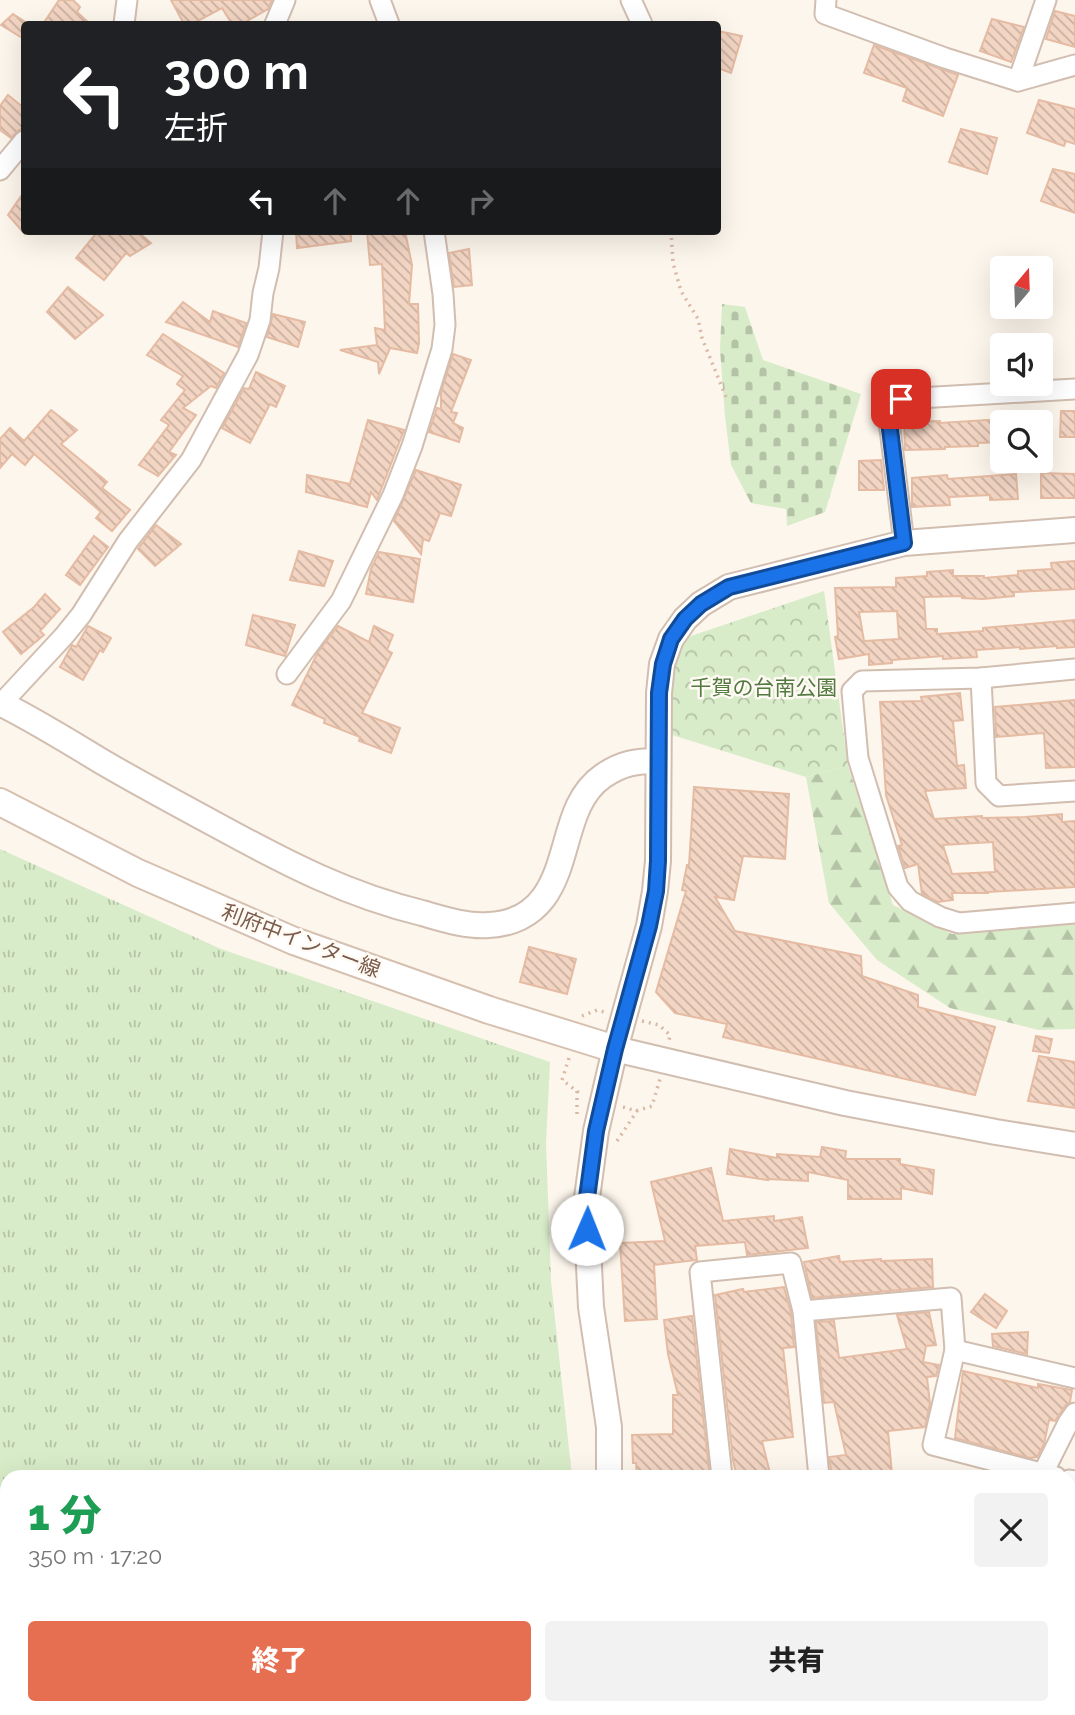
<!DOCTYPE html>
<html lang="ja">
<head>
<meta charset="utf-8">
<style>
  body { margin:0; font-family:Raleway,"Noto Sans JP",sans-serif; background:#f2f2f2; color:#222; height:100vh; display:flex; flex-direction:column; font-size:26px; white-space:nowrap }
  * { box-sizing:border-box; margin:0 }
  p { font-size:23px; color:#767676 }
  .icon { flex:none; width:38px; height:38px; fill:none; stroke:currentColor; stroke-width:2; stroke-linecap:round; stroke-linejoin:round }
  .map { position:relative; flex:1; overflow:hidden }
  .side { position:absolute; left:0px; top:1470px; width:1076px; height:245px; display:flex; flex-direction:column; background:#fff; border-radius:21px 21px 0 0; box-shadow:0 7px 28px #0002 }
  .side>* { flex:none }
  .top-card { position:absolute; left:21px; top:21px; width:700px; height:214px; border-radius:7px; box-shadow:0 7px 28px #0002; background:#202124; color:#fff; overflow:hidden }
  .needle { width:46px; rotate:19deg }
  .fabs { position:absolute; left:990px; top:256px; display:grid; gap:14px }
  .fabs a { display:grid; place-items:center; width:63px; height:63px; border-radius:7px; background:#fff; box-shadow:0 7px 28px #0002; font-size:35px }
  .pin { position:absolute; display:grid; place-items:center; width:60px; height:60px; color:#fff; margin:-30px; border-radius:14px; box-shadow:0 4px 10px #0006 }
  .me { position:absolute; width:77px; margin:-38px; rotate:1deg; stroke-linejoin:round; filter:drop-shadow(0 0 5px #0008) }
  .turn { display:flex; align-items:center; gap:24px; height:147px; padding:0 28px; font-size:32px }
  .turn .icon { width:91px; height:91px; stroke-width:2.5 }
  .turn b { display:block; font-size:49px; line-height:60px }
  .lanes { display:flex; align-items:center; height:66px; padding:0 28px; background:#0003; justify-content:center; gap:35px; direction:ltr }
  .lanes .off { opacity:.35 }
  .round { display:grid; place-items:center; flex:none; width:74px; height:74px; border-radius:7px; background:#f2f2f2 }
  .summary { display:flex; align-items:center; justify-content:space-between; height:119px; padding:0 28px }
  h1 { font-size:42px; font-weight:800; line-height:52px; color:#1e9e55 }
  .cta { display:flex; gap:14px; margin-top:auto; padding:14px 28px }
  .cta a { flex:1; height:80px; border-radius:7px; background:#e76f51; color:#fff; font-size:28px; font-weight:800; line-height:80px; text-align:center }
  .cta a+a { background:#f2f2f2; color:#222 }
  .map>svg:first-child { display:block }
</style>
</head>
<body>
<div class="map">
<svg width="1075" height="1715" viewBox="0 0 1075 1715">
  <defs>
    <pattern id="grass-tufts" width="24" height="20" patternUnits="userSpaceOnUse" patternTransform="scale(1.75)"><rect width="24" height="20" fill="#d8ecc9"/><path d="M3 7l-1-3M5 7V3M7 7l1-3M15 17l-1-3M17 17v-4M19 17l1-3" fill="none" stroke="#b4c2a5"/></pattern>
    <pattern id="forest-firs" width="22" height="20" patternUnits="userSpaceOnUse" patternTransform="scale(1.75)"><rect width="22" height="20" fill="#d8ecc9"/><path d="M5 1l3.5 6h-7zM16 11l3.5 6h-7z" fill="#b4c2a5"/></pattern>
    <pattern id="cemetery-stones" width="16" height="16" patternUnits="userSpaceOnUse" patternTransform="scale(1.75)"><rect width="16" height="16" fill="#d8ecc9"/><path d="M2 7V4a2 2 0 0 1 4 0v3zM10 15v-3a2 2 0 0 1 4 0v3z" fill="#b4c2a5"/></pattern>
    <pattern id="park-crowns" width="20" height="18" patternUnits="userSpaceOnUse" patternTransform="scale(1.75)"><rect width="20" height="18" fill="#d8ecc9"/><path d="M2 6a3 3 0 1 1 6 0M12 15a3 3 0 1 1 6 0" fill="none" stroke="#b4c2a5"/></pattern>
    <pattern id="building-back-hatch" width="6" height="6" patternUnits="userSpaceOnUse" patternTransform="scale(1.75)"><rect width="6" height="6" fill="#f3d5c3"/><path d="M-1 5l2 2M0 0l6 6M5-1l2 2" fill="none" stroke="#cab0a1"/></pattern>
  </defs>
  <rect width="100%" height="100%" fill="#fdf6ec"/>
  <polygon fill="url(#grass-tufts)" points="0,849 221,949 550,1062 546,1143 551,1281 572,1477 7,1477 7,1708 494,1708 488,1715 0,1715"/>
  <polygon fill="url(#forest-firs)" points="848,766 893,905 952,934 1075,922 1075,1029 1039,1030 950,1008 877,960 829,903 806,777"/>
  <polygon fill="url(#cemetery-stones)" points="722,304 745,307 763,360 861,394 825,512 787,526 786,509 751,503 731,465 725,416 720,349"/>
  <g fill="url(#park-crowns)">
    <polygon points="824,591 848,766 806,777 669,734 671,662 685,638"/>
    <polygon points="810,1708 924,1708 926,1715 807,1715"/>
  </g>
  <g fill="url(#building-back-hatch)" stroke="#e6bba3" stroke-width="2" fill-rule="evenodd">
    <polygon points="59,0 73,0 80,7 77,12 90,24 43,24"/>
    <polygon points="171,0 272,0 268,9 242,24 232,24 222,8 192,24 184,24"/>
    <polygon points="1055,11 1075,16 1075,47 1046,39"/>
    <polygon points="13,14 24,21 24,39 1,25"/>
    <polygon points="992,19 1024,27 1011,62 980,51"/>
    <polygon points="718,31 742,36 731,73 718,68"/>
    <polygon points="874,45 958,75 943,116 903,101 907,88 864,73"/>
    <polygon points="8,95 24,108 24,129 19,130 11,138 0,130 0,106"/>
    <polygon points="1039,100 1075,109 1075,144 1066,141 1064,146 1027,133"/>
    <polygon points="961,129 997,138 987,174 949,162"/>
    <polygon points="1053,169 1075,174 1075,213 1041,201"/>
    <polygon points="24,192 24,233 8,215"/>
    <polygon points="98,231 137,231 151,243 130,256 126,253 104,280 76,258"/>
    <polygon points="296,231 351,231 351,241 297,248"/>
    <polygon points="367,231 405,231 412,265 409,304 418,304 419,343 417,353 390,348 379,374 378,362 340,350 377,345 375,328 385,330 382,264 370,265"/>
    <polygon points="469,249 472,285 454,287 449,253"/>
    <polygon points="68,287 103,315 75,339 47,312"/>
    <polygon points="183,302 210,322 213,311 246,323 238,347 166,322"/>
    <polygon points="273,314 305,322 298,347 267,337"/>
    <polygon points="163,334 224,373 216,388 211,386 183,408 196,415 169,452 176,455 158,476 139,465 169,425 161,420 185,390 177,384 183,376 147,355"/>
    <polygon points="453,354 471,360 451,412 457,413 453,423 463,428 459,442 429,432 437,408 441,409 441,392"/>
    <polygon points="256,372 285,386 276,407 270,404 250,443 222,428 244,388 249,389"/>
    <polygon points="51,410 77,430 61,444 107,482 102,488 130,510 112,531 96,518 101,512 34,454 25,465 12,454 0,468 0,439 10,428 24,441"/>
    <polygon points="1061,411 1075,411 1075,437 1060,437"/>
    <polygon points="1003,419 1003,442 978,443 978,446 945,447 945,449 905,450 904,422 940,421 940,423"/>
    <polygon points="368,420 404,430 377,500 371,492 367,507 306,492 307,475 350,484"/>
    <polygon points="881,460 884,490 859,490 859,461"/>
    <polygon points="416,470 461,485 451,516 440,513 429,541 423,539 421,554 394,521"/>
    <polygon points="1041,473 1075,474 1075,498 1041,498"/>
    <polygon points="1016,474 1018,499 990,500 990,495 949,497 950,505 912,507 912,478 947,475 948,479"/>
    <polygon points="156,525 181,544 155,566 138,549"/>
    <polygon points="94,536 108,547 80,585 66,575"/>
    <polygon points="299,551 333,561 324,586 290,580"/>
    <polygon points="379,552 420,559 413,602 366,594 371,569"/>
    <path d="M1075 561V589L1014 592V596L983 599 962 598V596L924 597 926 629H937V634L983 631V628L1075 620V647L1057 648V646L1020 649V647L976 650 977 657 943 659V656L892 660V663L869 665V654L839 659 835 637 838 636 835 588 896 587V578L927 576V572L953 570V576H984V578L1018 575V571L1052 569 1051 563ZM897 611 899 639 864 641 859 612Z"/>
    <polygon points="45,594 60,609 40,631 44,635 21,654 3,632 34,607"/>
    <polygon points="253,615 295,625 285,656 246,645"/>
    <polygon points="88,626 111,638 103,652 100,650 83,680 60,667 72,645 76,647"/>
    <polygon points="338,626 369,642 374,626 393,635 387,650 392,653 362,713 400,728 391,753 359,741 360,737 324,723 325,719 292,705 318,652"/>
    <path d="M960 693 963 720 953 721 957 766 964 765 966 788 925 791 934 819 982 816V818L1025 817 1062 814V822L1075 821V887L988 892V893H952L953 900 938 902 922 894 918 864 905 868 898 846 902 845 886 795 880 702 922 701 921 697ZM993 842 995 872 952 874 943 845Z"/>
    <polygon points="1075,700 1075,767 1046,768 1044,733 996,737 995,707"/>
    <polygon points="694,787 789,794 785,859 743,856 734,900 715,897 735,931 861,956 862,976 918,995 918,1007 995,1027 975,1095 723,1037 727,1024 675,1013 656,992 686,891 682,890 687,865 689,865"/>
    <polygon points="529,947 576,959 567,994 520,982"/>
    <polygon points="1036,1036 1052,1039 1049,1053 1033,1051"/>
    <polygon points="1039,1056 1075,1062 1075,1108 1028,1101"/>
    <polygon points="822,1147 846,1151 845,1159 900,1159 900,1164 934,1170 932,1194 901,1188 901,1199 848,1199 848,1180 808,1172 808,1181 768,1179 768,1180 727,1174 730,1149 777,1158 777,1154 820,1157"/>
    <polygon points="711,1168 723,1221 774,1216 774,1221 802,1217 808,1248 747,1255 745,1242 695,1246 697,1260 654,1265 657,1319 625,1321 620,1243 665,1241 651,1182"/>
    <polygon points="839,1256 840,1262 881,1259 881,1261 932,1259 933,1287 812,1298 804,1262"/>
    <polygon points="784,1287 791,1313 794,1347 783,1348 793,1437 762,1441 771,1477 737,1477 733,1460 715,1295 743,1289 744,1292"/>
    <polygon points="985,1294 1007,1311 996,1328 971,1312"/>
    <polygon points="929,1312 936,1345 926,1346 923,1362 939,1365 936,1376 927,1377 930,1404 925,1427 888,1431 892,1474 860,1477 860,1473 832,1477 829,1457 846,1455 834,1402 824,1403 816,1322 834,1321 839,1358 907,1349 897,1315"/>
    <polygon points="692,1316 709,1469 708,1477 637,1477 636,1463 633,1463 632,1435 673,1434 673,1395 678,1395 668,1354 664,1320"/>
    <polygon points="1028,1332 1027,1354 993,1346 992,1334"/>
    <polygon points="963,1371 1038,1388 1038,1384 1072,1390 1070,1402 1065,1406 1055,1421 1049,1420 1044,1444 1037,1457 1030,1458 955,1438"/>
  </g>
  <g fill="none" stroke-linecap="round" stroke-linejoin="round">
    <defs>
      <g id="minor">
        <polyline points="380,0 389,24"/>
        <polyline points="631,0 642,24"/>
        <polyline points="826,0 825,14 945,58 1018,81 1075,65"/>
        <polyline points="124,24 127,0"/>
        <polyline points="275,24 285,0"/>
        <polyline points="1018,81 1046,0"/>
        <polyline points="0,170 24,141"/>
        <polyline points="904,543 888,413 901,399 1075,389"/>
        <polyline points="1075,669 981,678 862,681 852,691 858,758 898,887 910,901 940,917 959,923 1075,913"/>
        <polyline points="287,674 341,601 393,495 412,446 442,349 445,325 443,294 434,231"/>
        <polyline points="981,678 986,783 999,796 1075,791"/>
        <polyline points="1,704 64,636 81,615 128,541 191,460 248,355 260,320 263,293 269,268 273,231"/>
        <polyline points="803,1311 951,1298 955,1350 933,1445 1056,1477"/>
        <polyline points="955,1350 1075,1378"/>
        <polyline points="722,1477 700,1272 791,1263 803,1311 819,1477"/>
        <polyline points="1041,1477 1068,1423 1075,1413"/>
        <polyline points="1069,1480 1075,1481"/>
        <polyline points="1074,1585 1071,1603 1075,1643"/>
        <polyline points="678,1715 681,1708"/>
        <polyline points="787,1715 790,1708"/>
      </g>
      <g id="tertiary">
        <path d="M0 703C36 721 71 743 106 764 144 786 183 807 222 828 288 864 348 895 422 913 443 919 467 927 489 925 511 924 531 915 544 897 571 859 564 803 603 776 622 763 636 761 658 761"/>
        <polyline points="615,1049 845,1103 996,1132 1075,1145"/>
        <polyline points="609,1477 609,1427 591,1307 586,1205 596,1131 615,1049 649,926 655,891 658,861 659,693 662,664 671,639 685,619 701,604 729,587 904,543 1075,530"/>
        <polyline points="541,1715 545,1708"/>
      </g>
      <polyline id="secondary" points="0,802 138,873 294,941 489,1010 615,1049"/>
    </defs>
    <use href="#minor" stroke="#d1beb0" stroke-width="23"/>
    <use href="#tertiary" stroke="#d1beb0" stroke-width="28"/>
    <use href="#secondary" stroke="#d6c0b0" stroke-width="30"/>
    <g stroke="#d9b8a5" stroke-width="3.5" stroke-dasharray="2 5" stroke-linecap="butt">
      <polyline points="671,231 673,263 681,291 698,319 702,338 726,397"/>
      <polyline points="582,1016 597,1010 604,1012"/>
      <polyline points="642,1021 659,1025 670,1035 669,1041"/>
      <polyline points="569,1058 562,1080 582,1095"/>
      <polyline points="623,1107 636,1111 652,1106 660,1079"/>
      <polyline points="577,1114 577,1091"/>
      <polyline points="617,1141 637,1111"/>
    </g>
    <use href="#minor" stroke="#fff" stroke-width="19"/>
    <use href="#tertiary" stroke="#fff" stroke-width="24"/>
    <use href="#secondary" stroke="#fff" stroke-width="26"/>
  </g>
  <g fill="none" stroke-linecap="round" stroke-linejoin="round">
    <defs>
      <polyline id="route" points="587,1229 586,1205 596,1131 615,1049 649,926 656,891 658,861 659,693 663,664 671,639 685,619 701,604 729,587 904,543 888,413 901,399"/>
    </defs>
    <use href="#route" stroke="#114b97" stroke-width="18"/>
    <use href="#route" stroke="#1a73e8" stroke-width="12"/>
  </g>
  <g text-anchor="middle" stroke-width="5" stroke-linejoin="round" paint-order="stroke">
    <g font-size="21" fill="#537a41" stroke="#fffaf3">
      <text x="764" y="695">千賀の台南公園</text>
    </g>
    <g font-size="21" fill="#7a5c4d" stroke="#fffaf3">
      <text transform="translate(301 941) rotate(21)" y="7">利府中インター線</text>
    </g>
  </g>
</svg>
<div class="fabs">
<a><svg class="needle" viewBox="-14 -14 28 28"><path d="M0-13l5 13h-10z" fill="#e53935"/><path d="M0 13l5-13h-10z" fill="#767676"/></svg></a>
<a><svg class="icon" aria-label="sound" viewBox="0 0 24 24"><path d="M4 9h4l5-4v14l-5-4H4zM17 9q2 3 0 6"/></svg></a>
<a><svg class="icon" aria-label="search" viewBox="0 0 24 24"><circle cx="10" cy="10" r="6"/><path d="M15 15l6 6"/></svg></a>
</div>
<div class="pin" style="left:901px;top:399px;background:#d93025"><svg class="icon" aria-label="arrive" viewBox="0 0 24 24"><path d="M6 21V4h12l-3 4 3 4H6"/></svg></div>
<svg class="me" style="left:587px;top:1229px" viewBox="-20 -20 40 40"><circle r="19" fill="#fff"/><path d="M0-13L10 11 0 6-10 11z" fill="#1a73e8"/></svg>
<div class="top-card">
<div class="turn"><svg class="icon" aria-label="left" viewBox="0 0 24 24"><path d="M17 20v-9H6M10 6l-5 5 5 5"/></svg><div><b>300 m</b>左折</div></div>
<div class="lanes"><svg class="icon" aria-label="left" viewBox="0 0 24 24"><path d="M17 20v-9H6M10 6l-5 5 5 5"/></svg><svg class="icon off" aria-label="ahead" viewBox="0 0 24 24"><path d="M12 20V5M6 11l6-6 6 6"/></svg><svg class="icon off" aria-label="ahead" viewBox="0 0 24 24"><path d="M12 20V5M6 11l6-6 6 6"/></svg><svg class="icon off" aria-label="right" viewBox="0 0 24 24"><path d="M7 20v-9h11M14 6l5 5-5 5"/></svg></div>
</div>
<section class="side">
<div class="summary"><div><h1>1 分</h1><p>350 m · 17:20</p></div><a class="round"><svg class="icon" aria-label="close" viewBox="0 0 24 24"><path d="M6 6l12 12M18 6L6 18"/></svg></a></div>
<div class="cta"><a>終了</a><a>共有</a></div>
</section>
</div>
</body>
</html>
